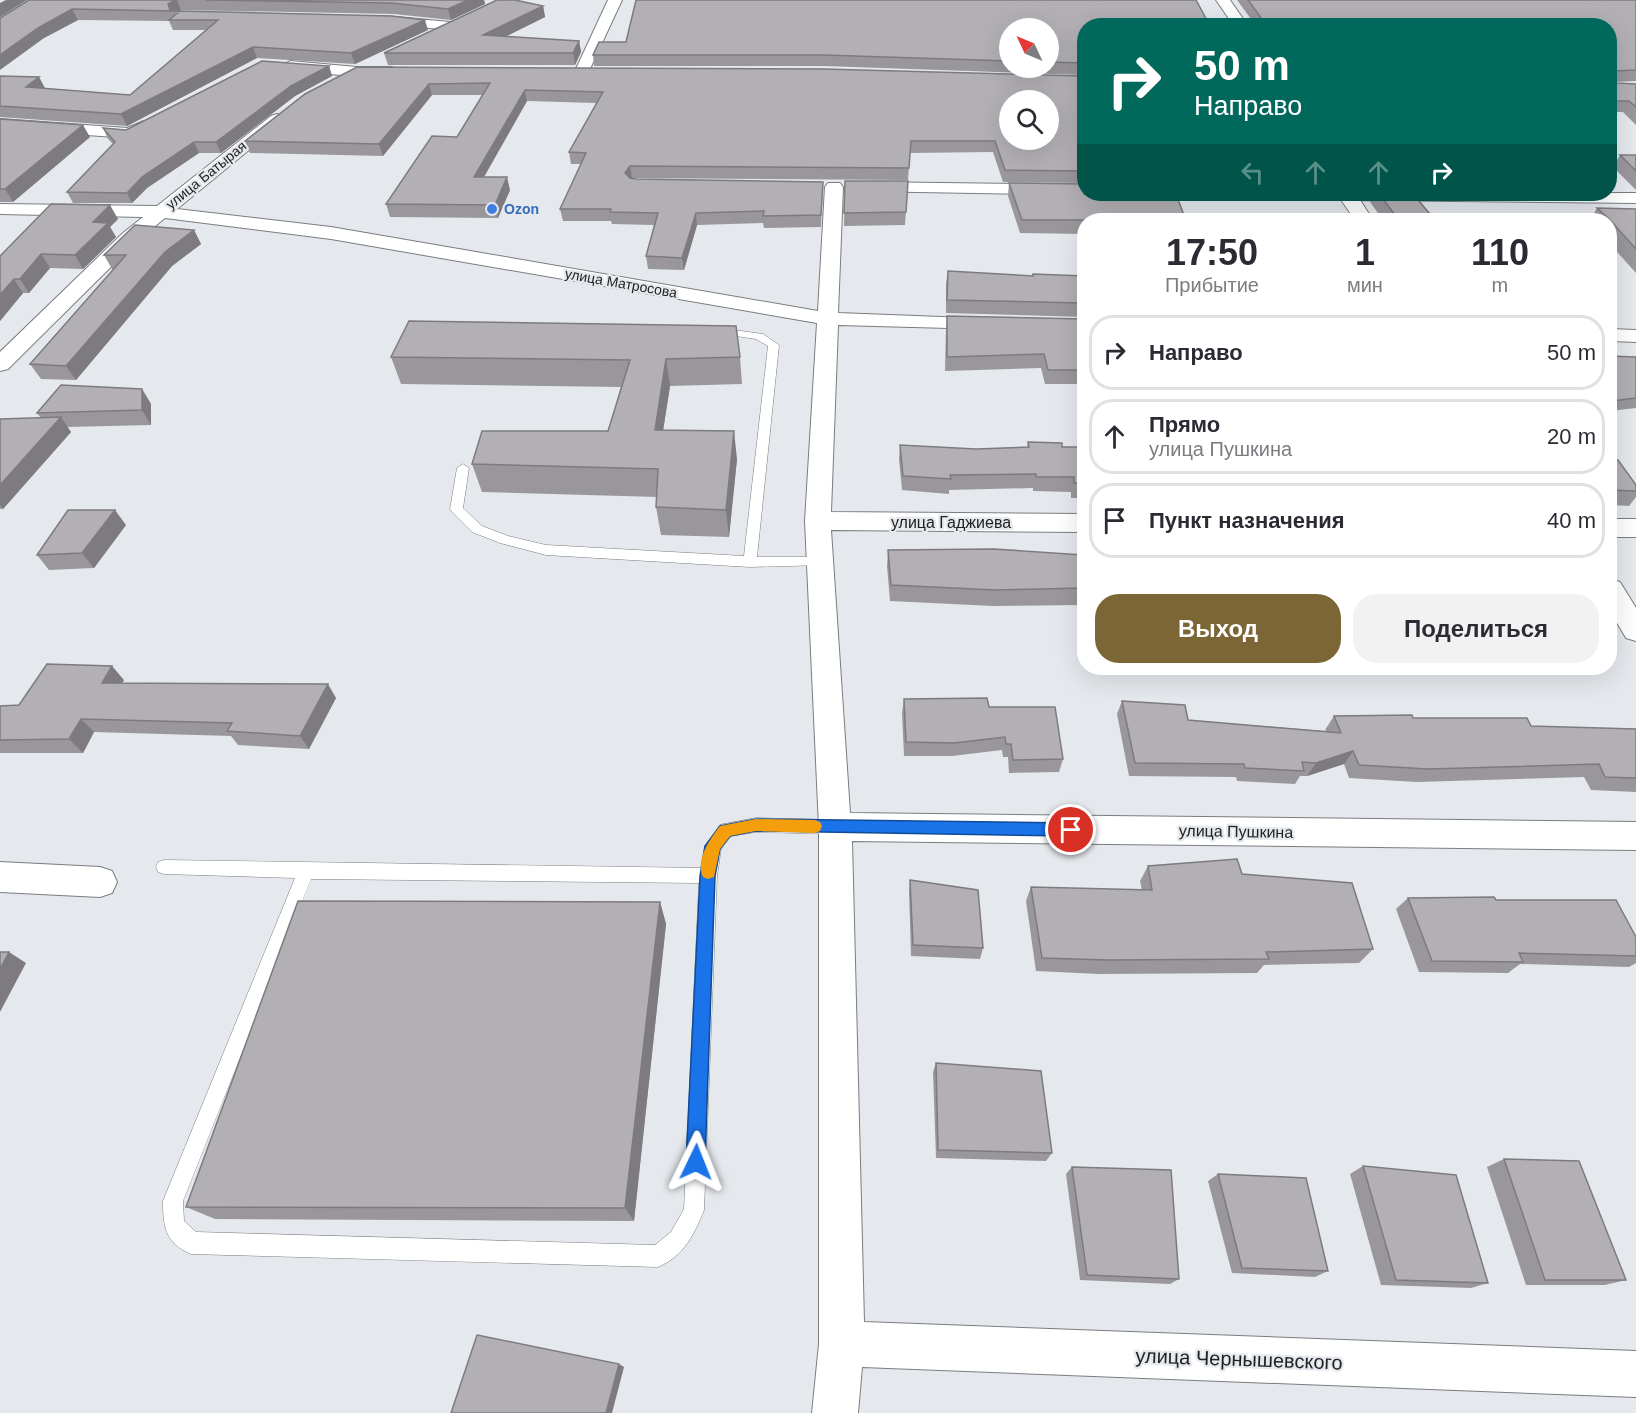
<!DOCTYPE html>
<html lang="ru">
<head>
<meta charset="utf-8">
<style>
  body { margin:0; font-family:Helvetica,sans-serif; background:#f2f2f3; color:#2b2b33; height:100vh; display:flex; flex-direction:column; font-size:22px; white-space:nowrap }
  * { box-sizing:border-box; margin:0 }
  p { font-size:20px; color:#7c7c81 }
  .icon { flex:none; width:33px; height:33px; fill:none; stroke:currentColor; stroke-width:2; stroke-linecap:round; stroke-linejoin:round }
  .map { position:relative; flex:1; overflow:hidden }
  .panel { position:absolute; left:1077px; top:213px; width:540px; height:462px; display:flex; flex-direction:column; background:#fff; border-radius:24px; box-shadow:0 6px 24px #0002 }
  .panel>* { flex:none }
  .guide { position:absolute; left:1077px; top:18px; width:540px; height:183px; border-radius:24px; box-shadow:0 6px 24px #0002; background:#00695c; color:#fff; overflow:hidden }
  .needle { width:39px; rotate:314deg }
  .buttons { position:absolute; left:999px; top:18px; display:grid; gap:12px }
  .buttons a { display:grid; place-items:center; width:60px; height:60px; border-radius:50%; background:#fff; box-shadow:0 6px 24px #0002; font-size:30px }
  .pin { position:absolute; display:grid; place-items:center; width:51px; height:51px; color:#fff; margin:-26px; border:3px solid #fff; border-radius:50%; box-shadow:0 2px 6px #0007 }
  .me { position:absolute; width:66px; margin:-33px; rotate:2deg; stroke-linejoin:round; filter:drop-shadow(0 0 4px #0008) }
  .turn { display:flex; align-items:center; gap:21px; height:126px; padding:0 18px; font-size:27px }
  .turn .icon { width:78px; height:78px; stroke-width:2.5 }
  .turn b { display:block; font-size:42px; line-height:51px }
  .lanes { display:flex; align-items:center; height:57px; padding:0 18px; background:#0003; justify-content:center; gap:30px; direction:ltr }
  .lanes .off { opacity:.35 }
  .eta { display:flex; justify-content:space-evenly; align-items:center; height:102px; text-align:center }
  .eta b { font-size:36px; font-weight:700; line-height:42px }
  .button { display:flex; gap:12px; margin-top:auto; padding:12px 18px }
  .button a { flex:1; height:69px; border-radius:24px; background:#7c6636; color:#fff; font-size:24px; font-weight:700; line-height:69px; text-align:center }
  .button a+a { background:#f2f2f3; color:#2b2b33 }
  ul { padding:0; list-style:none }
  li { display:flex; align-items:center; gap:18px; height:75px; margin:0 12px 9px; padding:0 6px; border:3px solid #e1e1e2; border-radius:24px }
  li div { flex:1 }
  li b { display:block; font-size:22px }
  li em { font-style:normal }
  .map>svg:first-child { display:block }
</style>
</head>
<body>
<div class="map">
<svg width="1636" height="1413" viewBox="0 0 1636 1413">
  <rect width="100%" height="100%" fill="#e5e9ed"/>
  <g fill="none" stroke-linecap="round" stroke-linejoin="round">
    <defs>
      <g id="lane">
        <polygon points="719,328 763,334 779,345 757,557 819,557 824,559 826,562 824,565 750,567 546,555 500,543 472,532 452,512 450,509 457,468 463,464 469,468 463,508 482,526 508,536 546,545 744,556 768,346 756,339 715,333 714,331"/>
        <path d="M756 818 835 820 841 822 843 827 841 832 835 834 756 832 731 836 721 849 717 876 704 1210C694 1235 684 1256 658 1267L191 1254C165 1243 163 1226 163 1201L295 878 164 874 158 872 156 867 158 862 164 860 701 868 705 846 720 825ZM311 879 699 883 684 1209 671 1232 655 1245 196 1232 184 1221 183 1201Z"/>
      </g>
      <g id="street">
        <polygon points="608,0 622,0 589,71 587,74 577,74 575,71"/>
        <polygon points="1216,0 1230,0 1248,26 1234,26"/>
        <polygon points="385,16 450,22 457,26 450,30 380,23 378,20 380,17"/>
        <path d="M290 61 357 67H392L399 71C389 82 302 72 285 68L283 65Z"/>
        <polygon points="277,114 283,116 285,119 283,122 177,209 331,227 818,311 825,187 828,183 840,183 843,187 838,313 993,319 996,323 993,327 986,329 838,325 831,512 1084,514 1084,532 831,530 850,813 1636,822 1636,850 852,841 864,1322 1636,1351 1636,1397 862,1367 858,1413 812,1413 819,1344 819,827 805,521 817,323 331,239 165,218 137,241 8,369 0,371 0,352 123,233 143,217 0,214 0,204 157,206 271,116"/>
        <polygon points="0,119 127,128 144,121 152,126 150,129 130,138 0,129"/>
        <polygon points="866,182 1084,185 1084,194 1090,194 1084,195 860,191 857,187 860,183"/>
        <polygon points="1636,193 1636,203 1360,200 1373,220 1355,220 1337,194"/>
        <polygon points="1610,329 1636,330 1636,342 1610,341"/>
        <rect x="1610" y="519" width="26" height="18"/>
        <polygon points="1610,579 1620,582 1636,608 1636,641 1626,638 1610,611"/>
        <polygon points="0,862 100,867 112,871 117,882 112,893 100,897 0,892"/>
      </g>
    </defs>
    <use href="#lane" stroke="#797d80" stroke-width="1"/>
    <use href="#street" stroke="#797d80" stroke-width="2"/>
    <use href="#lane" fill="#fff" fill-rule="evenodd"/>
    <use href="#street" fill="#fff" fill-rule="evenodd"/>
  </g>
  <g fill="#9a979c" fill-rule="evenodd">
    <polygon points="29,0 484,0 485,4 451,20 394,14 181,10 175,13 176,14 428,30 355,64 257,58 127,126 0,117 0,76 45,88 44,88 130,95 206,30 173,30 169,21 78,20 44,38"/>
    <path d="M636 0H1196L1210 26H1084V75L824 66H594L593 55 599 42H626ZM1010 28H1048V68H1010Z"/>
    <polygon points="1237,0 1636,0 1636,81 1615,82 1616,83 1636,84 1636,125 1623,112 1610,112 1610,26 1256,26"/>
    <polygon points="543,6 545,17 505,37 579,41 581,52 575,65 388,65 384,53"/>
    <polygon points="329,66 332,76 295,96 221,153 199,153 147,188 132,203 73,203 67,192 113,144 108,139 103,128 126,130"/>
    <polygon points="357,67 1084,76 1084,194 1185,218 1184,220 1084,220 1084,234 1020,233 1008,196 1009,183 1084,184 1084,183 1003,182 993,152 910,153 908,180 632,178 636,179 823,182 821,227 764,228 763,223 697,225 684,270 648,269 646,256 654,225 612,224 611,221 563,221 560,209 581,164 571,164 569,152 596,103 527,101 484,177 510,190 498,218 390,217 386,204 457,137 483,95 432,95 383,156 250,153 245,141"/>
    <polygon points="0,119 90,137 13,202 0,202"/>
    <polygon points="1620,155 1636,155 1636,190 1613,167"/>
    <polygon points="845,181 908,181 905,225 844,226"/>
    <polygon points="1374,194 1413,194 1435,220 1383,220 1370,202"/>
    <polygon points="1597,208 1636,209 1636,273 1610,244 1610,220 1590,220"/>
    <polygon points="118,219 110,227 116,237 83,269 50,268 29,293 23,293 0,321 0,256"/>
    <polygon points="194,230 201,244 172,266 76,380 41,379 30,364 114,269 112,269 104,255"/>
    <polygon points="948,271 1032,276 1033,274 1084,276 1084,317 946,313 946,284"/>
    <polygon points="947,316 1084,319 1084,379 1083,384 1045,384 1041,368 945,371 946,330"/>
    <polygon points="1610,356 1636,357 1636,408 1610,411"/>
    <polygon points="391,357 740,357 742,384 670,386 663,430 737,459 729,537 661,535 656,507 657,497 482,492 472,464 608,431 621,387 401,384"/>
    <polygon points="142,389 151,404 151,425 67,427 71,432 3,509 0,509 0,419 41,418 37,413"/>
    <polygon points="1028,442 1062,447 1084,447 1084,498 1071,498 1071,492 1033,491 1033,488 949,490 949,494 902,490 899,459 900,445 976,449 1027,447"/>
    <polygon points="1610,460 1636,485 1636,497 1629,506 1610,505"/>
    <polygon points="126,525 94,568 49,570 37,555"/>
    <polygon points="1081,547 1084,547 1084,605 993,606 890,601 887,566 888,550 1079,555"/>
    <polygon points="124,680 122,683 336,698 309,749 238,745 231,736 94,732 83,753 0,753 0,706 19,705"/>
    <polygon points="904,699 989,707 1063,759 1059,772 1009,773 1008,757 1003,757 1002,750 952,756 904,756 902,713"/>
    <polygon points="1122,701 1188,720 1326,731 1325,730 1334,716 1413,718 1531,726 1636,729 1636,792 1591,790 1584,777 1417,782 1349,778 1344,764 1307,776 1300,776 1295,784 1237,781 1236,777 1129,776 1117,714"/>
    <polygon points="1148,866 1242,874 1373,949 1359,963 1264,965 1257,973 1099,974 1036,971 1026,901 1031,887 1142,890 1140,881"/>
    <polygon points="910,880 983,948 980,959 911,956 909,892"/>
    <polygon points="1408,898 1496,900 1636,937 1636,963 1629,967 1520,964 1508,973 1419,972 1396,909"/>
    <polygon points="660,902 666,924 634,1221 215,1219 186,1207"/>
    <polygon points="936,1063 1052,1153 1046,1161 936,1158 933,1072"/>
    <polygon points="1504,1159 1626,1280 1605,1285 1526,1285 1487,1167"/>
    <polygon points="1363,1166 1488,1283 1471,1288 1381,1285 1350,1174"/>
    <polygon points="1072,1167 1179,1279 1170,1284 1080,1280 1066,1174"/>
    <polygon points="1218,1174 1328,1271 1315,1277 1232,1273 1208,1181"/>
  </g>
  <g fill="#7d7b7f">
    <polygon points="6,0 27,0 0,17 0,3"/>
    <polygon points="176,0 177,0 181,10 175,13 174,11 170,11 168,4"/>
    <polygon points="468,0 484,0 485,4 451,20 448,9"/>
    <polygon points="543,6 545,17 486,46 483,35"/>
    <polygon points="72,9 78,20 44,38 0,70 0,55 38,28"/>
    <polygon points="425,20 428,30 355,64 351,53"/>
    <polygon points="579,41 581,52 575,65 573,53"/>
    <polygon points="253,47 257,58 127,126 121,114"/>
    <polygon points="329,66 332,76 295,96 221,153 216,142 291,86"/>
    <polygon points="39,77 45,88 32,98 26,87"/>
    <polygon points="429,84 432,95 383,156 379,144"/>
    <polygon points="525,90 527,101 477,189 474,177"/>
    <polygon points="83,125 90,137 13,202 5,189"/>
    <polygon points="194,142 199,153 147,188 132,203 127,193 142,177"/>
    <polygon points="630,166 632,178 627,185 625,173"/>
    <polygon points="507,177 510,190 498,218 495,205"/>
    <polygon points="110,205 118,219 110,227 116,237 83,269 75,255 93,222"/>
    <polygon points="696,213 697,225 684,270 682,258"/>
    <polygon points="194,230 201,244 172,266 76,380 66,366 165,252"/>
    <polygon points="41,254 50,268 29,293 20,279"/>
    <polygon points="14,279 23,293 0,321 0,295"/>
    <polygon points="666,359 670,386 659,457 655,430"/>
    <polygon points="142,389 151,404 151,425 142,410"/>
    <polygon points="61,417 71,432 3,509 0,505 0,485"/>
    <polygon points="734,431 737,459 729,537 726,510"/>
    <polygon points="115,510 126,525 94,568 82,553"/>
    <polygon points="112,666 124,680 114,697 102,683"/>
    <polygon points="328,684 336,698 309,749 300,736"/>
    <polygon points="81,719 94,732 83,753 69,739"/>
    <polygon points="1353,751 1344,764 1307,776 1316,763"/>
    <polygon points="660,902 666,924 634,1221 625,1208"/>
    <polygon points="9,952 26,963 0,1012 0,969"/>
    <polygon points="619,1364 624,1367 612,1413 606,1413"/>
  </g>
  <g fill="#b3b0b5" stroke="#7d7b7f" stroke-width="1.5" fill-rule="evenodd">
    <polygon points="29,0 176,0 168,4 170,10 174,11 72,9 38,28 0,55 0,18"/>
    <polygon points="206,0 468,0 448,9 391,3"/>
    <polygon points="497,0 515,0 543,6 483,35 579,41 573,53 384,53"/>
    <polygon points="636,0 1196,0 1210,26 1084,26 1084,63 1048,62 1048,28 1010,28 1010,61 824,55 593,55 599,42 626,42"/>
    <polygon points="1248,0 1636,0 1636,70 1615,71 1614,81 1616,83 1636,84 1636,107 1629,101 1610,101 1610,26 1267,26"/>
    <polygon points="180,11 391,16 425,20 351,53 253,47 121,114 0,106 0,76 39,77 26,87 130,95 218,20 169,20"/>
    <polygon points="262,61 329,66 291,86 216,142 194,142 142,177 127,193 67,192 115,142 103,128 126,130"/>
    <path d="M357 67 824 69 1084 76V171L1005 170 995 141H911L909 168 630 166 625 173 630 178 636 179 823 182 821 215 763 216 764 211 696 213 682 258 646 256 658 213 610 212 611 209H560L586 153 569 152 603 92 525 90 474 177H507L495 205 386 204 432 136 457 137 490 83 429 84 379 144 245 141 305 94ZM1010 100H1048V140H1010Z"/>
    <polygon points="0,119 83,125 5,189 0,189"/>
    <polygon points="1620,155 1636,155 1636,171"/>
    <polygon points="845,181 908,181 906,212 844,213"/>
    <polygon points="1009,183 1084,184 1084,194 1176,194 1185,218 1110,216 1111,220 1022,220"/>
    <polygon points="1379,194 1413,194 1435,220 1399,220"/>
    <polygon points="51,204 110,205 93,222 108,223 75,255 41,254 20,279 14,279 0,295 0,256"/>
    <polygon points="1597,208 1636,209 1636,249 1610,220"/>
    <polygon points="135,225 194,230 165,252 66,366 30,364 126,255 104,255"/>
    <polygon points="948,271 1033,276 1033,274 1084,276 1084,303 947,300"/>
    <polygon points="947,316 1084,319 1084,370 1048,370 1044,354 947,357"/>
    <polygon points="409,321 736,326 740,357 666,359 655,430 734,431 726,510 656,507 658,469 472,464 482,431 608,431 630,360 391,357"/>
    <polygon points="1610,356 1636,357 1636,398 1612,401 1610,398"/>
    <polygon points="61,385 142,389 142,410 37,413"/>
    <polygon points="61,417 0,485 0,419"/>
    <polygon points="1028,442 1062,443 1062,447 1084,447 1084,483 1074,483 1074,477 1036,477 1036,474 950,475 951,479 903,476 900,445 976,449 1029,447"/>
    <polygon points="1610,460 1618,460 1636,485 1636,491 1610,490"/>
    <polygon points="68,510 115,510 82,553 37,555"/>
    <polygon points="1081,547 1084,547 1084,588 996,590 891,585 888,550 994,549 1083,555"/>
    <polygon points="47,664 112,666 102,683 328,684 300,736 227,731 232,723 81,719 69,739 0,740 0,706 19,705"/>
    <polygon points="987,698 989,707 1055,707 1063,759 1013,760 1011,744 1006,744 1005,737 954,743 906,742 904,699"/>
    <polygon points="1122,701 1185,705 1188,720 1341,733 1334,716 1412,715 1413,718 1527,718 1531,726 1636,729 1636,778 1605,777 1599,764 1428,769 1359,765 1353,751 1316,763 1302,762 1304,771 1245,768 1244,764 1135,763"/>
    <polygon points="1237,859 1242,874 1352,883 1373,949 1266,952 1269,959 1107,960 1042,958 1031,887 1152,890 1148,866"/>
    <polygon points="910,880 978,890 983,948 913,945"/>
    <polygon points="1494,897 1496,900 1616,900 1636,937 1636,956 1519,953 1523,962 1432,961 1408,898"/>
    <polygon points="298,901 660,902 625,1208 186,1207"/>
    <polygon points="0,952 9,952 0,969"/>
    <polygon points="936,1063 1041,1071 1052,1153 938,1150"/>
    <polygon points="1504,1159 1579,1161 1626,1280 1545,1280"/>
    <polygon points="1363,1166 1456,1175 1488,1283 1396,1280"/>
    <polygon points="1072,1167 1171,1170 1179,1279 1087,1275"/>
    <polygon points="1218,1174 1306,1178 1328,1271 1242,1268"/>
    <polygon points="477,1335 619,1364 606,1413 451,1413"/>
  </g>
  <polygon fill="#1a73e8" stroke="#114b97" stroke-width="1.5" points="756,819 1071,823 1076,825 1078,830 1076,834 1071,836 756,831 730,836 720,849 715,876 705,1162 702,1168 696,1171 689,1168 686,1162 700,876 705,846 720,826"/>
  <path fill="#f59e0b" d="M756 819 815 820 820 822 822 826 820 831 815 833 756 831 730 836 720 849 714 877 708 879 703 877C695 860 710 839 720 826Z"/>
  <circle fill="#3f7fe0" stroke="#e5e9ed" stroke-width="2" cx="492" cy="209" r="6"/>
  <g text-anchor="middle" stroke-width="4.5" stroke-linejoin="round" paint-order="stroke">
    <g font-size="14" fill="#212224" stroke="#e5e9ed">
      <text transform="translate(206 175) rotate(-39)" y="5">улица Батырая</text>
      <text transform="translate(621 283) rotate(10)" y="5">улица Матросова</text>
    </g>
    <g font-size="14" font-weight="bold" fill="#366cbe" stroke="#e5e9ed" text-anchor="start">
      <text x="504" y="214">Ozon</text>
    </g>
    <g font-size="16" fill="#212224" stroke="#e5e9ed">
      <text x="951" y="528">улица Гаджиева</text>
      <text transform="translate(1236 831) rotate(1)" y="6">улица Пушкина</text>
    </g>
    <g font-size="20" fill="#212224" stroke="#e5e9ed">
      <text transform="translate(1239 1359) rotate(2)" y="7">улица Чернышевского</text>
    </g>
  </g>
</svg>
<div class="buttons">
<a><svg class="needle" viewBox="-14 -14 28 28"><path d="M0-13l5 13h-10z" fill="#e53935"/><path d="M0 13l5-13h-10z" fill="#7c7c81"/></svg></a>
<a><svg class="icon" aria-label="search" viewBox="0 0 24 24"><circle cx="10" cy="10" r="6"/><path d="M15 15l6 6"/></svg></a>
</div>
<div class="pin" style="left:1071px;top:830px;background:#d93025"><svg class="icon" aria-label="arrive" viewBox="0 0 24 24"><path d="M6 21V4h12l-3 4 3 4H6"/></svg></div>
<svg class="me" style="left:696px;top:1162px" viewBox="-20 -20 40 40"><path d="M0-17L14 15 0 8-14 15z" fill="#1a73e8" stroke="#fff" stroke-width="4"/></svg>
<div class="guide">
<div class="turn"><svg class="icon" aria-label="right" viewBox="0 0 24 24"><path d="M7 20v-9h11M14 6l5 5-5 5"/></svg><div><b>50 m</b>Направо</div></div>
<div class="lanes"><svg class="icon off" aria-label="left" viewBox="0 0 24 24"><path d="M17 20v-9H6M10 6l-5 5 5 5"/></svg><svg class="icon off" aria-label="ahead" viewBox="0 0 24 24"><path d="M12 20V5M6 11l6-6 6 6"/></svg><svg class="icon off" aria-label="ahead" viewBox="0 0 24 24"><path d="M12 20V5M6 11l6-6 6 6"/></svg><svg class="icon" aria-label="right" viewBox="0 0 24 24"><path d="M7 20v-9h11M14 6l5 5-5 5"/></svg></div>
</div>
<section class="panel">
<div class="eta">
<div><b>17:50</b><p>Прибытие</p></div>
<div><b>1</b><p>мин</p></div>
<div><b>110</b><p>m</p></div>
</div>
<ul>
<li><svg class="icon" aria-label="right" viewBox="0 0 24 24"><path d="M7 20v-9h11M14 6l5 5-5 5"/></svg><div><b>Направо</b></div><em>50 m</em></li>
<li><svg class="icon" aria-label="ahead" viewBox="0 0 24 24"><path d="M12 20V5M6 11l6-6 6 6"/></svg><div><b>Прямо</b><p>улица Пушкина</p></div><em>20 m</em></li>
<li><svg class="icon" aria-label="arrive" viewBox="0 0 24 24"><path d="M6 21V4h12l-3 4 3 4H6"/></svg><div><b>Пункт назначения</b></div><em>40 m</em></li>
</ul>
<div class="button"><a>Выход</a><a>Поделиться</a></div>
</section>
</div>
</body>
</html>
